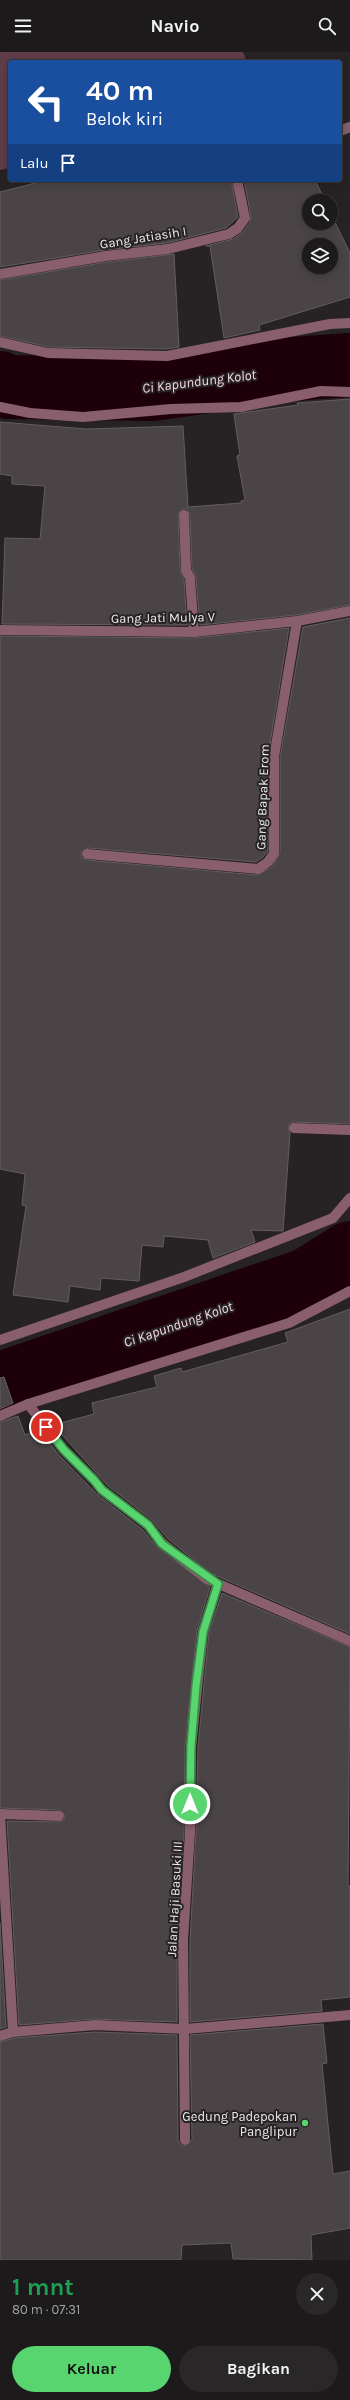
<!DOCTYPE html>
<html lang="id">
<head>
<meta charset="utf-8">
<style>
  body { margin:0; font-family:Karla,sans-serif; background:#2a2728; color:#f1f3f6; height:100vh; display:flex; flex-direction:column; font-size:15px; white-space:nowrap }
  * { box-sizing:border-box; margin:0 }
  p { font-size:13px; color:#a0a1a3 }
  .icon { flex:none; width:22px; height:22px; fill:none; stroke:currentColor; stroke-width:2; stroke-linecap:round; stroke-linejoin:round }
  .map { position:relative; height:2208px; overflow:hidden }
  .panel { display:flex; flex-direction:column; background:#1d1a1b; flex:1 }
  .panel>* { flex:none }
  .hud { position:absolute; left:8px; top:8px; width:334px; height:122px; border-radius:4px; box-shadow:0 2px 10px #0003,0 0 0 1px #3b383a; background:#1a4fa0; color:#fff; overflow:hidden }
  .fabs { position:absolute; left:302px; top:142px; display:grid; gap:8px }
  .fabs a { display:grid; place-items:center; width:36px; height:36px; border-radius:50%; background:#1d1a1b; box-shadow:0 2px 10px #0003,0 0 0 1px #3b383a; font-size:20px }
  .pin { position:absolute; display:grid; place-items:center; width:34px; height:34px; color:#fff; margin:-17px; border:2px solid #fff; border-radius:50%; box-shadow:0 1px 4px #0007 }
  .me { position:absolute; width:44px; margin:-22px; rotate:0deg; stroke-linejoin:round; filter:drop-shadow(0 0 3px #0008) }
  .turn { display:flex; align-items:center; gap:14px; height:84px; padding:0 12px; font-size:18px }
  .turn .icon { width:52px; height:52px; stroke-width:2.5 }
  .turn b { display:block; font-size:28px; line-height:34px }
  .then { display:flex; align-items:center; height:38px; padding:0 12px; background:#0003; gap:8px; font-size:15px }
  .round { display:grid; place-items:center; flex:none; width:42px; height:42px; border-radius:21px; background:#2a2728 }
  .head { display:flex; align-items:center; justify-content:space-between; height:68px; padding:0 12px }
  h1 { font-size:24px; font-weight:700; line-height:30px; color:#1e9e55 }
  .primary-button { display:flex; gap:8px; margin-top:auto; padding:8px 12px }
  .primary-button a { flex:1; height:46px; border-radius:24px; background:#59d56f; color:#111; font-size:16px; font-weight:700; line-height:46px; text-align:center }
  .primary-button a+a { background:#2a2728; color:#f1f3f6 }
  header { display:flex; justify-content:space-between; align-items:center; height:52px; padding:0 12px; background:#1d1a1b; font-size:18px; font-weight:700 }
  .map>svg:first-child { display:block }
</style>
</head>
<body>
<header><svg class="icon" aria-label="menu" viewBox="0 0 24 24"><path d="M4 6h16M4 12h16M4 18h16"/></svg>Navio<svg class="icon" aria-label="search" viewBox="0 0 24 24"><circle cx="10" cy="10" r="6"/><path d="M15 15l6 6"/></svg></header>
<div class="map">
<svg width="350" height="2208" viewBox="0 0 350 2208">
  <rect width="100%" height="100%" fill="#272224"/>
  <polygon fill="#5f3d49" points="0,0 243,0 247,10 10,10 10,116 0,118"/>
  <g fill="none" stroke-linecap="round" stroke-linejoin="round">
    <g stroke="#1e000b" stroke-width="64">
      <polyline points="0,331 8,335 152,337 293,317 350,313"/>
      <polyline points="0,1332 307,1228 350,1201"/>
    </g>
  </g>
  <g fill="#4a4446" stroke="#645d5f" fill-rule="evenodd">
    <polygon points="47,128 231,128 238,165 226,176 167,191 105,198 0,215 0,140"/>
    <path d="M244 128H315L325 149H309V171H331V162L350 201V245L259 273 260 278 224 286 210 194H206L233 187 243 180 250 170 251 165ZM309 193H331V215H309Z"/>
    <polygon points="174,202 179,295 166,297 49,295 0,284 0,228 107,210"/>
    <polygon points="350,347 350,553 296,563 200,573 196,526 192,516 190,463 187,457 183,457 178,463 180,518 184,528 187,573 2,572 5,486 40,487 45,434 12,432 12,424 0,422 0,370 86,377 183,374 188,455 241,451 241,449 245,448 237,404 240,403 234,362 298,353 297,351"/>
    <polygon points="350,566 350,1072 294,1070 289,1072 288,1076 290,1081 283,1179 251,1178 255,1190 213,1206 208,1188 164,1184 163,1195 142,1193 139,1229 101,1226 100,1238 70,1234 68,1250 13,1243 26,1154 22,1153 25,1122 0,1117 0,584 194,586 289,576 268,704 268,799 263,805 256,810 88,796 81,801 81,805 86,808 257,823 272,815 280,801 280,706 303,575"/>
    <polygon points="350,1257 350,1582 210,1521 167,1486 152,1468 107,1433 53,1373 94,1362 92,1351 157,1335 154,1324 181,1316 182,1320 288,1290 285,1281"/>
    <polygon points="4,1325 13,1351 0,1357 0,1326"/>
    <polygon points="18,1364 25,1383 39,1377 59,1403 98,1443 143,1478 158,1496 210,1535 197,1578 185,1694 184,1781 177,1888 177,1970 94,1967 19,1973 7,1769 59,1770 64,1768 65,1764 59,1758 0,1756 0,1370"/>
    <polygon points="222,1541 350,1595 348,1834 350,1834 350,1945 321,1948 322,1959 190,1970 190,1888 196,1781 198,1695 209,1580"/>
    <polygon points="0,1871 6,1975 0,1977"/>
    <polygon points="323,1972 327,2011 322,2012 333,2122 350,2119 350,2176 311,2183 312,2208 233,2207 231,2191 182,2193 181,2208 0,2208 0,1990 14,1986 95,1980 177,1983 178,2088 181,2093 185,2094 192,2088 190,1983"/>
  </g>
  <g fill="none" stroke-linecap="round" stroke-linejoin="round">
    <g stroke="#895e6d" stroke-width="10">
      <polyline points="340,79 350,75"/>
      <polyline points="0,222 106,204 168,197 229,182 238,176 245,166 237,128"/>
      <polyline points="0,290 48,301 167,304 330,272 350,271"/>
      <polyline points="0,355 30,361 83,365 171,357 241,355 321,339 350,340"/>
      <polyline points="184,463 186,518 190,526 194,580"/>
      <polyline points="0,578 194,580 297,569 350,559"/>
      <polyline points="87,802 258,817 268,810 274,801 274,705 297,569"/>
      <polyline points="294,1076 350,1078"/>
      <polyline points="0,1288 184,1225 333,1166 350,1146"/>
      <polyline points="28,1352 64,1398 94,1428 102,1438 148,1473 162,1491 207,1527 350,1589"/>
      <polyline points="0,1364 28,1352 289,1271 350,1239"/>
      <polyline points="0,1762 13,1980"/>
      <polyline points="1,1762 59,1764"/>
      <polyline points="0,1984 13,1980 95,1973 185,1977 350,1963"/>
      <polyline points="185,2088 183,1888 190,1781 191,1695 203,1579 218,1532"/>
    </g>
  </g>
  <g fill="none" stroke-linecap="round" stroke-linejoin="round">
    <defs>
      <polyline id="route" points="46,1375 64,1398 94,1428 102,1438 148,1473 162,1492 218,1532 203,1580 196,1634 191,1694 190,1752"/>
    </defs>
    <use href="#route" stroke="#3a8a48" stroke-width="10"/>
    <use href="#route" stroke="#59d56f" stroke-width="7"/>
  </g>
  <circle fill="#59d56f" stroke="#272224" stroke-width="1.5" cx="305" cy="2071" r="4"/>
  <g text-anchor="middle" stroke-width="4" stroke-linejoin="round" paint-order="stroke">
    <g font-size="13" fill="#eeeaec" stroke="#272224">
      <text transform="translate(143 185) rotate(-9)" y="5">Gang Jatiasih I</text>
      <text transform="translate(163 565) rotate(-1)" y="5">Gang Jati Mulya V</text>
      <text transform="translate(262 745) rotate(-88)" y="5">Gang Bapak Erom</text>
      <text transform="translate(174 1847) rotate(-87)" y="5">Jalan Haji Basuki III</text>
    </g>
    <g font-size="13" fill="#eeeaec" stroke="#272224" text-anchor="end">
      <text x="297" y="2069">Gedung Padepokan<tspan x="297" dy="15">Panglipur</tspan></text>
    </g>
    <g font-size="14" font-style="italic" fill="#f9d7e2" stroke="#272224">
      <text transform="translate(199 329) rotate(-7)" y="5">Ci Kapundung Kolot</text>
      <text transform="translate(178 1272) rotate(-19)" y="5">Ci Kapundung Kolot</text>
    </g>
  </g>
</svg>
<div class="fabs">
<a><svg class="icon" aria-label="search" viewBox="0 0 24 24"><circle cx="10" cy="10" r="6"/><path d="M15 15l6 6"/></svg></a>
<a><svg class="icon" aria-label="layers" viewBox="0 0 24 24"><path d="M12 4l9 5-9 5-9-5zM3 14l9 5 9-5"/></svg></a>
</div>
<div class="pin" style="left:46px;top:1375px;background:#d93025"><svg class="icon" aria-label="arrive" viewBox="0 0 24 24"><path d="M6 21V4h12l-3 4 3 4H6"/></svg></div>
<svg class="me" style="left:190px;top:1752px" viewBox="-20 -20 40 40"><circle r="17" fill="#59d56f" stroke="#fff" stroke-width="3"/><path d="M0-11L8 9 0 5-8 9z" fill="#fff"/></svg>
<div class="hud">
<div class="turn"><svg class="icon" aria-label="left" viewBox="0 0 24 24"><path d="M17 20v-9H6M10 6l-5 5 5 5"/></svg><div><b>40 m</b>Belok kiri</div></div>
<div class="then">Lalu<svg class="icon" aria-label="arrive" viewBox="0 0 24 24"><path d="M6 21V4h12l-3 4 3 4H6"/></svg></div>
</div>
</div>
<section class="panel">
<div class="head"><div><h1>1 mnt</h1><p>80 m · 07:31</p></div><a class="round"><svg class="icon" aria-label="close" viewBox="0 0 24 24"><path d="M6 6l12 12M18 6L6 18"/></svg></a></div>
<div class="primary-button"><a>Keluar</a><a>Bagikan</a></div>
</section>
</body>
</html>
